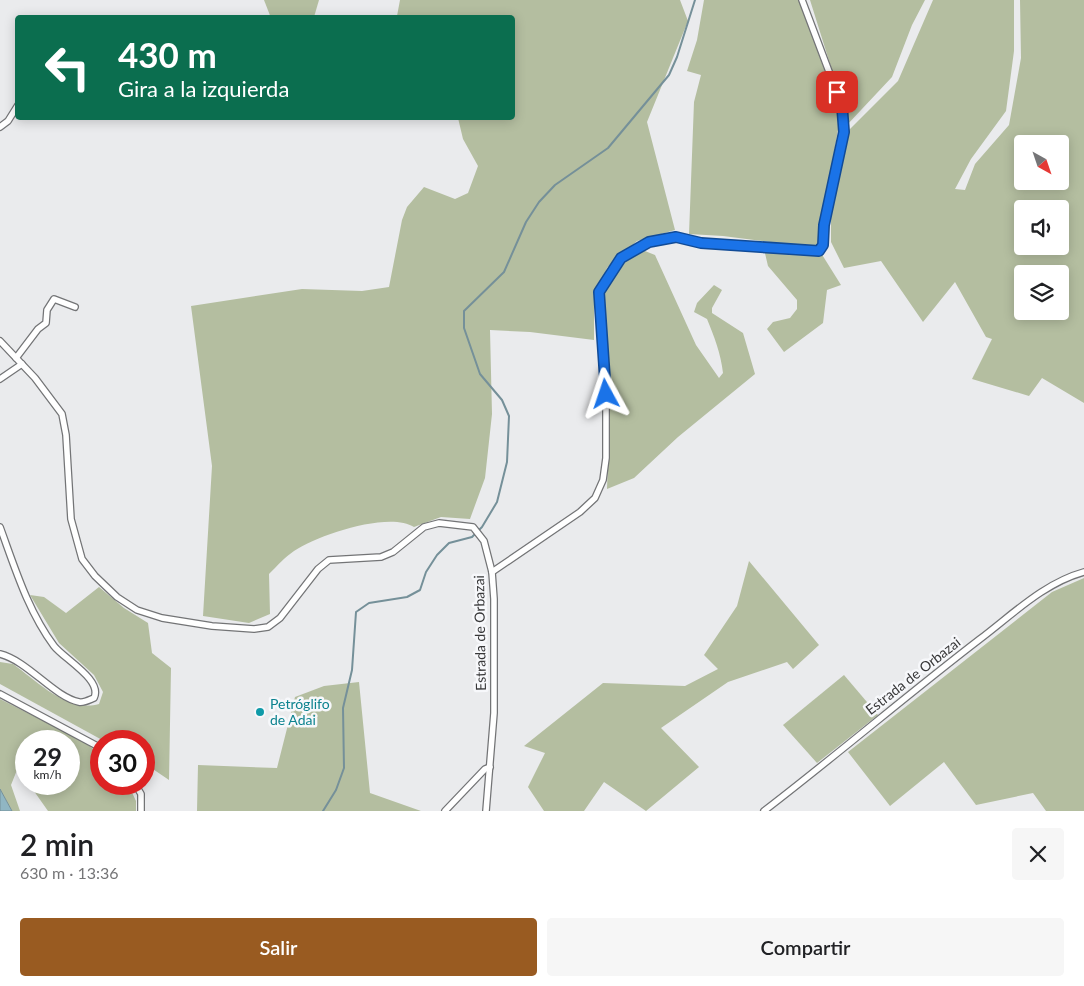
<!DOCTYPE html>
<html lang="es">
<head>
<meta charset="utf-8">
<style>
  body { margin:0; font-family:Lato,sans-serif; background:#f6f6f6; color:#202124; height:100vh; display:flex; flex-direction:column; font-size:19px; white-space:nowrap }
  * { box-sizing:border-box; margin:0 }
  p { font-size:16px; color:#757577 }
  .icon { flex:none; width:28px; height:28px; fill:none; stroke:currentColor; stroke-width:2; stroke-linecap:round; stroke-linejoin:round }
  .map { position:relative; height:811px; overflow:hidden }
  .panel { display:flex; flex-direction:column; background:#fff; flex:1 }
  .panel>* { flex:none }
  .banner { position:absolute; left:15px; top:15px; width:500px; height:105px; border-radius:5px; box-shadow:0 2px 12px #0003; background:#0b6e4f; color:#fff; overflow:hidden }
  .needle { width:32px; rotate:140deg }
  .buttons { position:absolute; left:1014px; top:135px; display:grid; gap:10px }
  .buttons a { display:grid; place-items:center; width:55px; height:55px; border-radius:5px; background:#fff; box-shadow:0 2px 12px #0003; font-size:25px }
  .speed { position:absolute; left:15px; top:730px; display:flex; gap:10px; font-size:25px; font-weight:700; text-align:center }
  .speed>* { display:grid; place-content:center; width:65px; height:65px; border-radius:50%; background:#fff; box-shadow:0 2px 12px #0003; line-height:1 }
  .speed small { font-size:12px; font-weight:400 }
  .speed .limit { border:8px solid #d22; background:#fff; color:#111 }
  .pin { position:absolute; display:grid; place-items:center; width:42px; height:42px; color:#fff; margin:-21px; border-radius:10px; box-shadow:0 2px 8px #0006 }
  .me { position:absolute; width:55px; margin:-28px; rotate:355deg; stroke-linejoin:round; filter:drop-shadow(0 0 4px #0008) }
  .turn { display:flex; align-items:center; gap:18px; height:105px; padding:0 20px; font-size:22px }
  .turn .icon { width:65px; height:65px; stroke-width:2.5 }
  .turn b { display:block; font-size:35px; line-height:42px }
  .round { display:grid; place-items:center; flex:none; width:52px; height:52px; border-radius:5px; background:#f6f6f6 }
  .headline { display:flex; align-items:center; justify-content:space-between; height:85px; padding:0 20px }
  h1 { font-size:30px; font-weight:600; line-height:38px }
  .action { display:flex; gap:10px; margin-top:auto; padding:10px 20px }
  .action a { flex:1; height:58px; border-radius:5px; background:#995b21; color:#fff; font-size:20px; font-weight:600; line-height:58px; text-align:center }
  .action a+a { background:#f6f6f6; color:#202124 }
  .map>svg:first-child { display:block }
</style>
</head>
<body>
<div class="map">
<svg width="1084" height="811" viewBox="0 0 1084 811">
  <rect width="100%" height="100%" fill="#eaebed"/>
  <g fill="#b4bea0" fill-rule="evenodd">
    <polygon points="264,0 319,0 314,17 271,18"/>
    <path d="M400 0H680L688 21 647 122 675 230 637 241 607 268 594 299V340L530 332 490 330 492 414 485 478 470 519 441 517 414 527C389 511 318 535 294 551 285 557 277 566 269 574L270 614 249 623 203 616 212 466 191 306 302 289 362 291 389 287 402 220 407 207 424 187 455 199 468 193 478 166 463 139 458 118H512V18L400 17 397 16Z"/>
    <polygon points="704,0 799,0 839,110 839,124 818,248 723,236 689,234 694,102 701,75 687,71 697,40"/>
    <polygon points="810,0 925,0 912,25 892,77 846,126 847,118"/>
    <path d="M933 0H1014V51L1006 111 971 159 955 189 965 190 975 164 1009 125 1021 58 1020 0H1084V403L1042 378 1029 396 972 379 992 339 986 337 955 282 923 322 881 261 844 268 831 242V216L848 131 898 81ZM1022 144H1060V181H1022ZM1022 209H1060V246H1022ZM1022 274H1060V311H1022Z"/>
    <path d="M640 249 655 255 696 345 719 378 723 373C721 354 714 336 707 319L694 312 697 303 714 285 722 290 712 308V313L743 333 755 374 678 437 634 478 607 489 610 399 602 289 620 262Z"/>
    <polygon points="764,249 821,253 841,285 827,290 823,323 784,352 767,329 773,322 790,318 797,309 797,300 768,266"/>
    <polygon points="749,561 819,645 793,669 787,662 728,682 661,728 699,767 646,811 604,782 584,811 544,811 528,787 545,753 524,746 603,683 685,686 718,669 704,655 737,606"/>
    <polygon points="1084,578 1084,811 1046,811 1033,793 976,805 944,762 890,806 848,752 1052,592"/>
    <path d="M99 587 124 608 148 623 152 653 171 668 169 780 144 763V741H104L0 684V662L13 664C37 681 67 713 99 704L103 692 94 675 59 643 30 595 44 597 66 613Z"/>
    <polygon points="844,675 878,715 817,763 783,725"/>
    <polygon points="359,682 370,793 421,811 197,811 198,765 277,768 295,697 324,686"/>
    <polygon points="0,699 83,741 101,755 101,784 128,784 136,801 136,811 48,811 29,784 69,784 69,741 26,741 26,780 17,770 11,785 20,811 12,811 0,789"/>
  </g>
  <polygon fill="#90b6c3" stroke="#759099" points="0,789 12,811 0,811"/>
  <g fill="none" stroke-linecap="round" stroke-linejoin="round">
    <polyline stroke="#759099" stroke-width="2" points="323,811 336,790 344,768 343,708 352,670 356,612 369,603 407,597 420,590 426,572 437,555 449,543 472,537 482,527 497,502 507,462 509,416 502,400 480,374 464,328 464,311 504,272 526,222 539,202 555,185 608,148 669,75 677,57 695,0"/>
    <defs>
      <g id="minor">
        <polyline points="0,127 8,121 18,105"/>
        <polyline points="0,341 35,378 62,414 66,435 71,519 82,559 95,576 117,597 137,610 162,618 212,626 254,629 268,627 280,618 318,569 329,560 381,557 393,552 424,527 439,523 473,527 484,541 492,572 494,599 494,713 486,811"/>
        <polyline points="16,358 38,329 46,323 47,310 54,299 75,307"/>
        <polyline points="0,379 22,364"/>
        <path d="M0 527C15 568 28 611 54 646 64 659 103 680 94 698 89 700 84 703 79 702 54 697 28 661 0 654"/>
        <polyline points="492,572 580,512 595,498 603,480 606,458 606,394 599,292 621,258 649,242 676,237 701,243 819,251 823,245 824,225 844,132 842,106 802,0"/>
        <polyline points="0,694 101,748"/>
        <polyline points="135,784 141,794 141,811"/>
        <polyline points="445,811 485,769 490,767"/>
        <path d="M764 811C837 755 907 695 980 639 1013 614 1044 583 1084 572"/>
      </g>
    </defs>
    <use href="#minor" stroke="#737476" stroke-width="8"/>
    <use href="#minor" stroke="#fff" stroke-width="5.5"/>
  </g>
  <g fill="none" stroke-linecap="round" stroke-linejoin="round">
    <defs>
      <polyline id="route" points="606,394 599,292 621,258 649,242 676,237 701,243 819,251 823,245 824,225 844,132 842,106 837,92"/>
    </defs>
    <use href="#route" stroke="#114b97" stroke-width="12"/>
    <use href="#route" stroke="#1a73e8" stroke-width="9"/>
  </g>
  <circle fill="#0f9aa8" stroke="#f7f8fb" stroke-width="2" cx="260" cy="712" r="5"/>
  <g text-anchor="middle" stroke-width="5" stroke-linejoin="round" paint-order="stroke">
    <g font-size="14" fill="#373738" stroke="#f7f8fb">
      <text transform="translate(480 633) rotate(-91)" y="5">Estrada de Orbazai</text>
      <text transform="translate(913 676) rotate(-38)" y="5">Estrada de Orbazai</text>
    </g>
    <g font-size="14" fill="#0d838f" stroke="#f7f8fb" text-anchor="start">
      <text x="270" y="709">Petróglifo<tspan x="270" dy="16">de Adai</tspan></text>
    </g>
  </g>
</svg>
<div class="buttons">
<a><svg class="needle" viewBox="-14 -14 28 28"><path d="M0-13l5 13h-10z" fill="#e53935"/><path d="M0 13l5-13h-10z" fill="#757577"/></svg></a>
<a><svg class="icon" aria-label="sound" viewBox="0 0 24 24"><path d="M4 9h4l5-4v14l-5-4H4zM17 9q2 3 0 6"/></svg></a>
<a><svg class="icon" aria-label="layers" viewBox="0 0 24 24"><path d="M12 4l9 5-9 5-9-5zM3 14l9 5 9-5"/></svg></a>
</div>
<div class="speed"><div>29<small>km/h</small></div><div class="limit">30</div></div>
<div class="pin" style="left:837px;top:92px;background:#d93025"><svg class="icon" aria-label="arrive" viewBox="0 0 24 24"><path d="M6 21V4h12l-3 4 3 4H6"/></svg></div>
<svg class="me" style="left:606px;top:394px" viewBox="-20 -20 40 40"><path d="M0-17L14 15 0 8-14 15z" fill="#1a73e8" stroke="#fff" stroke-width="4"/></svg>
<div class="banner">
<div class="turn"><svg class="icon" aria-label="left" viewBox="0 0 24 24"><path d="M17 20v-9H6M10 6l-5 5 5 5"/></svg><div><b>430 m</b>Gira a la izquierda</div></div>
</div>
</div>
<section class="panel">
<div class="headline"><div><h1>2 min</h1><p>630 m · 13:36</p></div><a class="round"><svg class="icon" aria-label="close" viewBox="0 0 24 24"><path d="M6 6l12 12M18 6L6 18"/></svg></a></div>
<div class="action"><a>Salir</a><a>Compartir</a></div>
</section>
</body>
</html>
